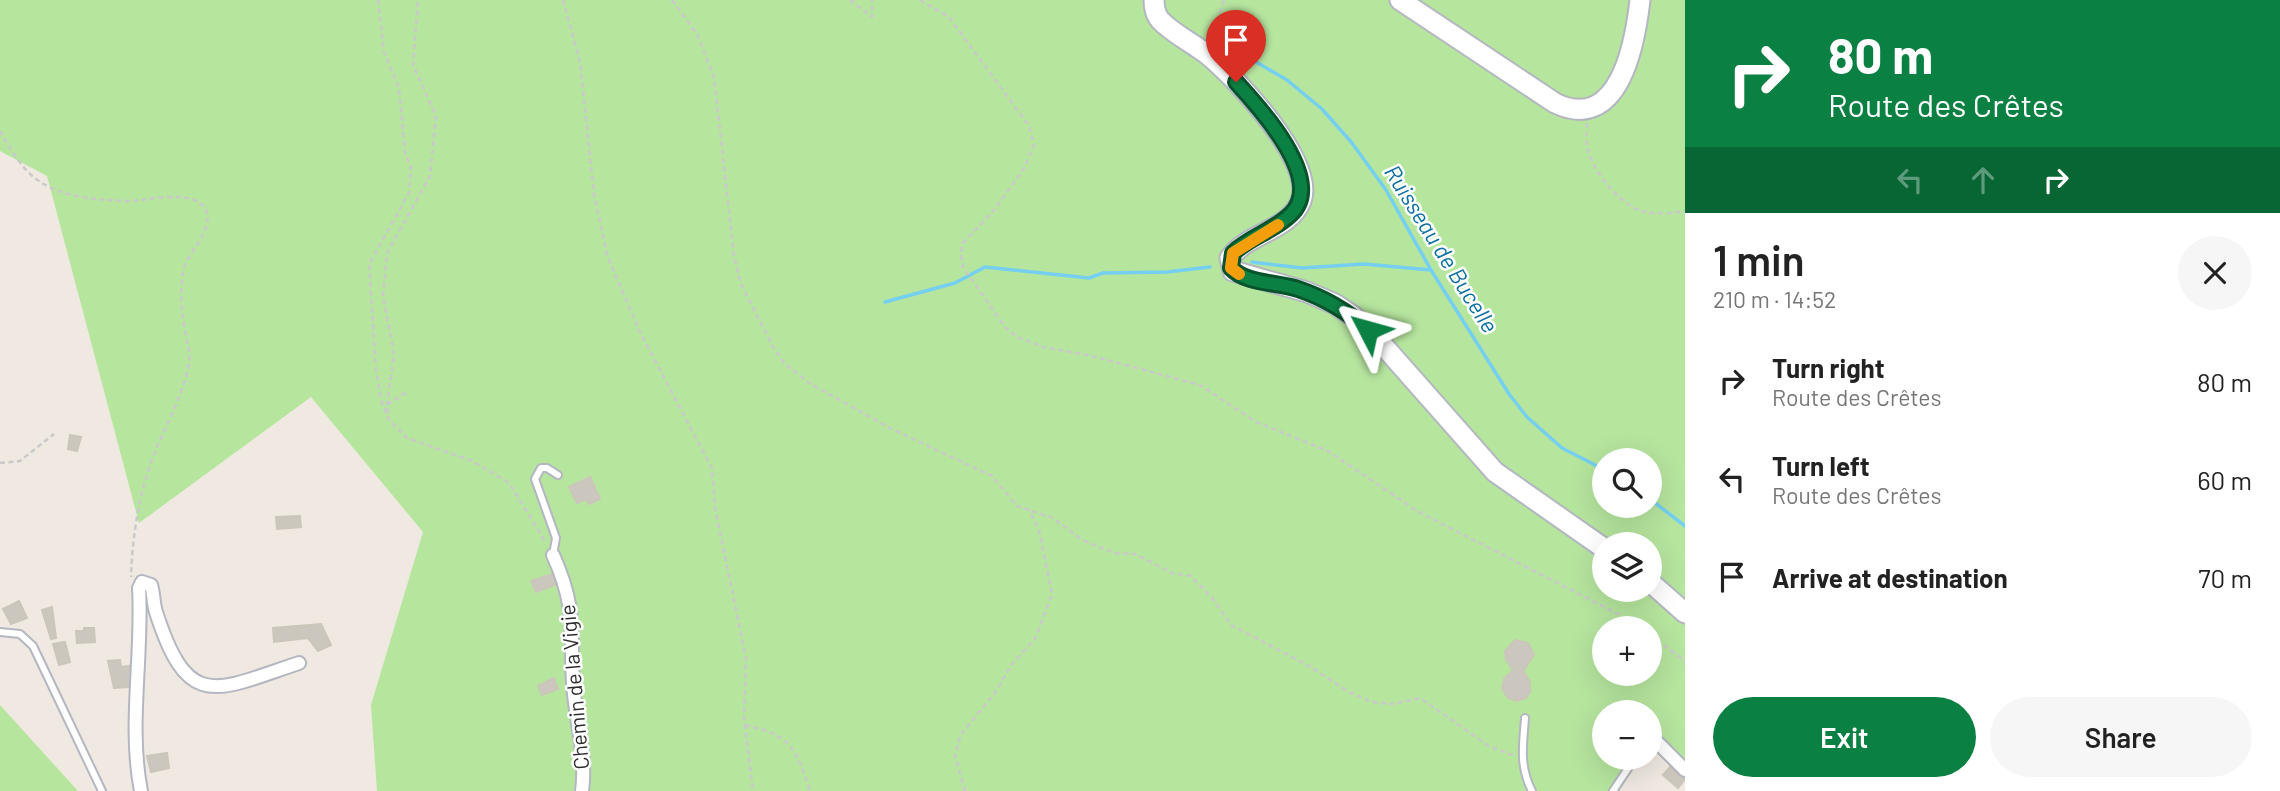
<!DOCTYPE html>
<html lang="en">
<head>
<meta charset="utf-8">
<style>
  body { margin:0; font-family:Barlow,sans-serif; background:#f6f6f6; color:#222; height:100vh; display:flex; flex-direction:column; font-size:26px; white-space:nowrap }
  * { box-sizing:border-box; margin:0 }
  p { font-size:23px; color:#767676 }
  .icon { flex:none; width:38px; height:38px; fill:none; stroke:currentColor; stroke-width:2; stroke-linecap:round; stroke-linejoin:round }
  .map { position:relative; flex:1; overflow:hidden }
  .sheet { display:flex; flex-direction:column; background:#fff; width:595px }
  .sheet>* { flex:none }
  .top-card { background:#0b8043; color:#fff; overflow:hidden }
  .fabs { position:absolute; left:1592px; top:448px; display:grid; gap:14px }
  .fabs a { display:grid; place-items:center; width:70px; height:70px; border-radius:50%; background:#fff; box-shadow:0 7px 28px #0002; font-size:35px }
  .pin { position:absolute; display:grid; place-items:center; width:60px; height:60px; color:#fff; margin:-72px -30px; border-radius:50% 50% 50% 0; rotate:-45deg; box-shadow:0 0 7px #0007 }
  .pin .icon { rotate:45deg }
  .me { position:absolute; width:77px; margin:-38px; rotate:309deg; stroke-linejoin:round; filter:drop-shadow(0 0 5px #0008) }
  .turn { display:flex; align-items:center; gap:24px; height:147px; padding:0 28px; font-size:32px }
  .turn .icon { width:91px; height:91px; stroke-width:2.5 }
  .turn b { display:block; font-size:49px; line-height:60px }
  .lanes { display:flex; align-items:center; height:66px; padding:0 28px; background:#0003; justify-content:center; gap:35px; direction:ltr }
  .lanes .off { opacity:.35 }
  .round { display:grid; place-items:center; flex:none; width:74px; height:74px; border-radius:37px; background:#f6f6f6 }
  .overview { display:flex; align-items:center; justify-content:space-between; height:119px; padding:0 28px }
  h1 { font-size:42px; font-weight:600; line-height:52px }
  .action { display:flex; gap:14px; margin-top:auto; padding:14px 28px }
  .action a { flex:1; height:80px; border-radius:42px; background:#0b8043; color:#fff; font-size:28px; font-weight:600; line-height:80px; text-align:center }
  .action a+a { background:#f6f6f6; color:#222 }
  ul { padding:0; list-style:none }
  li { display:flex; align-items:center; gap:21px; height:98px; padding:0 28px }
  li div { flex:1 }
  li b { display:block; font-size:26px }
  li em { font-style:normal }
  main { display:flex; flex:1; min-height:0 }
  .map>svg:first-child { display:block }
</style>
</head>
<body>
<main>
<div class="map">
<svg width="1685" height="791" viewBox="0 0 1685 791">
  <rect width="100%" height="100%" fill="#efe9e1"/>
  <g fill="#b6e59e" fill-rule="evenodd">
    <path d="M0 0H1685V762L1656 735 1650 744V712H1605V758H1641L1619 791H377L371 705 423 532 311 397 139 523 47 176 0 151ZM1605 460H1650V506H1605ZM1605 544H1650V590H1605ZM1605 628H1650V674H1605Z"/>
    <polygon points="0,705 78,791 0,791"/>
  </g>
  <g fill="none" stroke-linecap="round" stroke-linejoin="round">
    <g stroke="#75cff0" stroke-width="3.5">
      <polyline points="1239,52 1287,80 1322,109 1352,143 1386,190 1431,270 1509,394 1527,417 1562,448 1605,470"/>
      <polyline points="1252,262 1302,268 1364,264 1431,270"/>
      <polyline points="885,302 955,283 985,267 1089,278 1103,273 1167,272 1210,267"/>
      <polyline points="1650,499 1685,526"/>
    </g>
  </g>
  <g fill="#cbc7bf" stroke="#cbc5ba" stroke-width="2">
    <polygon points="70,435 81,437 77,451 68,449"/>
    <polygon points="590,477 600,499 589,504 586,499 577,503 569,487"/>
    <polygon points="300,516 301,527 277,529 276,517"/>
    <polygon points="552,574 555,585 536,592 531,581"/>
    <polygon points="19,601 27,618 11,624 3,609"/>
    <polygon points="52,607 56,638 51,639 42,610"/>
    <polygon points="321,624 331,645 318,651 308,638 274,642 273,628"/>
    <polygon points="84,628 94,628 95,642 77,643 76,631 84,631"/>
    <polygon points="1515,640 1528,643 1534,655 1523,671 1530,682 1530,692 1526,698 1517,701 1508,698 1502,688 1504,679 1513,670 1506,660 1505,651"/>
    <polygon points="65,642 70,662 59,665 53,644"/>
    <polygon points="120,660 121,667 129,666 128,687 114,688 108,661"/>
    <polygon points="554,678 558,689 542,695 538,686"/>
    <polygon points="167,753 169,768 151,772 147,756"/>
    <polygon points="1670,767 1685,779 1678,788 1663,775"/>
  </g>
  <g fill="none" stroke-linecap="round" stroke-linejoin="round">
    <defs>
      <g id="lane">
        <polyline points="553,555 556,538 535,479 541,468 547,468 558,475"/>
        <polyline points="0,632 20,634 33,646 102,791"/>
        <path d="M1525 718C1523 745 1519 766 1532 791"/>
        <polyline points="1613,791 1635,758"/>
      </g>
      <g id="street">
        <path d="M553 555C577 608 570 629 573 683 575 719 587 754 582 791"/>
        <polyline points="1658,743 1685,770"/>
        <path d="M141 791C128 726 143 655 139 588L142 582 151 585C154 594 153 603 156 612 188 712 215 691 299 663"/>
      </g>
      <g id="secondary">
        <path d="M1154 0C1154 7 1155 14 1160 20 1173 34 1193 43 1208 55 1236 78 1316 162 1301 201 1289 231 1247 233 1230 258L1233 271 1307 292 1335 304 1353 316 1382 344 1495 472 1605 549"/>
        <path d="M1400 0 1555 103C1619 134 1635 44 1640 0"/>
        <polyline points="1650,582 1685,613"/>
      </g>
    </defs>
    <use href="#lane" stroke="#b4b7c1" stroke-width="10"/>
    <use href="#street" stroke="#b4b7c1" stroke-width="16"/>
    <use href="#secondary" stroke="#b4b7c1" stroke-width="23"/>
    <g stroke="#c9c9c9" stroke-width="2.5" stroke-dasharray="5 3.5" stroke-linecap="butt">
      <polyline points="378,0 384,52 399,88 405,153 411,167 409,193 369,264 376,371 381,400 389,420 407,438 472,461 505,480 513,489 546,543"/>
      <polyline points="563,0 580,62 594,195 608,258 640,332 712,468 715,508 746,659 744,718 753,791"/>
      <polyline points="672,0 697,34 714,77 734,256 741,284 773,347 785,364 809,383 890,428 992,476 1017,506 1053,518 1082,540 1114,553 1135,554 1172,573 1191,576 1212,598 1231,625 1309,666 1349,692 1372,702 1392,704 1420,698 1489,746 1515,756"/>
      <polyline points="850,0 872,17 872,0"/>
      <polyline points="920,0 949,17 1029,126 1034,144 1025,167 994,210 962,244 961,254 963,267 1005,327 1017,337 1043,347 1092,356 1200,385 1256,422 1328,451 1417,511 1620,615 1640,628"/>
      <polyline points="1211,37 1224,0"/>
      <path d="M1587 123C1587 130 1586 138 1587 145 1590 169 1619 203 1641 211 1655 215 1671 213 1685 211"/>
      <path d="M0 131C10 148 22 170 39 181 61 197 100 200 126 201 146 201 189 189 203 206 219 225 189 250 184 268 180 287 181 307 184 326 186 341 192 353 188 368 182 398 164 428 153 457 139 493 132 539 131 577"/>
      <polyline points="387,405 394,354 383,296 387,253 430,176 436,116 413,65 418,0"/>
      <polyline points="388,413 387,405 408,391"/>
      <polyline points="0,463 20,461 54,434"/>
      <polyline points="1650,635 1685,661"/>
      <path d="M745 725C792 735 796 749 810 791"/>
      <polyline points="965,791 955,755 961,734 995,693 1012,664 1035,639 1052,594 1039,530 1029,510"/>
    </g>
    <use href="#lane" stroke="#fff" stroke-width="6"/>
    <use href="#street" stroke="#fff" stroke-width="12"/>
    <use href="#secondary" stroke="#fff" stroke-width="19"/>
  </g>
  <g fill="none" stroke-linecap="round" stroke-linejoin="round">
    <defs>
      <path id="route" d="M1236 82C1260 108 1326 180 1291 214 1274 231 1249 237 1233 253L1231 268C1246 284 1277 282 1298 289 1325 298 1347 311 1368 330"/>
    </defs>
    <use href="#route" stroke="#07532c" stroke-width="18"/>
    <use href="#route" stroke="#0b8043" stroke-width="12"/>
    <polyline stroke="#f59e0b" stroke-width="12" points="1239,274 1231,268 1233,253 1278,225"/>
  </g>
  <g text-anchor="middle" stroke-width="5" stroke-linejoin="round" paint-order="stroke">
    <g font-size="21" fill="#2e2e2e" stroke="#fff">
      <text transform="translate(575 687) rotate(-95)" y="7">Chemin de la Vigie</text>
    </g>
    <g font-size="23" font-style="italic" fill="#0d6fa3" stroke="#fff">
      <text transform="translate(1441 249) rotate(58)" y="8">Ruisseau de Bucelle</text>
    </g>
  </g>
</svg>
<div class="fabs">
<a><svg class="icon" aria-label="search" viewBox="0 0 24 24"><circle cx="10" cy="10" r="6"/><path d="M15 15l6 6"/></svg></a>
<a><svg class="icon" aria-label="layers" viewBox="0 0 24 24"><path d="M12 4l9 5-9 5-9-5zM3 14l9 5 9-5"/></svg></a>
<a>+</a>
<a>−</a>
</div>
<div class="pin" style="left:1236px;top:82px;background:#d93025"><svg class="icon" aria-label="arrive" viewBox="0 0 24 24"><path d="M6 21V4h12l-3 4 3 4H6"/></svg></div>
<svg class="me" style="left:1368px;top:330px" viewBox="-20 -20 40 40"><path d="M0-17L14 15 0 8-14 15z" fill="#0b8043" stroke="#fff" stroke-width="4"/></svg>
</div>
<section class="sheet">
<div class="top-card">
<div class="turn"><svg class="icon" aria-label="right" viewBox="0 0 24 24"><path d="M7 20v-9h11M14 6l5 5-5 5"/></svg><div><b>80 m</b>Route des Crêtes</div></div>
<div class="lanes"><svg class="icon off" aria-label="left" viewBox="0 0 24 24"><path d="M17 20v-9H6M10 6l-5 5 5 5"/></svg><svg class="icon off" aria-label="ahead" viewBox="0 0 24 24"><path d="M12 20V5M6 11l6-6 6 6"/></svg><svg class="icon" aria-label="right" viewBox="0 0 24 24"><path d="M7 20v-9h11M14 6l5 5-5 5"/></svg></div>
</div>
<div class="overview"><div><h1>1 min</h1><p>210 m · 14:52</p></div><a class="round"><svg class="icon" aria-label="close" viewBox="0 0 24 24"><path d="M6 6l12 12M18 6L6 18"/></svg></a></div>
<ul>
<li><svg class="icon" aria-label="right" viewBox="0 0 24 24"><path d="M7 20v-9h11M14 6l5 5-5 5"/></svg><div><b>Turn right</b><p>Route des Crêtes</p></div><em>80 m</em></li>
<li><svg class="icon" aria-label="left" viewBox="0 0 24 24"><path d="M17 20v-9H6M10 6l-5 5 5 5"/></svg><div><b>Turn left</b><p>Route des Crêtes</p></div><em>60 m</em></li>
<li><svg class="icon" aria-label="arrive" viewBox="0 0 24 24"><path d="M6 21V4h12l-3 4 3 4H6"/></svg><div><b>Arrive at destination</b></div><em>70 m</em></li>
</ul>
<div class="action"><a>Exit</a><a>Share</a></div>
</section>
</main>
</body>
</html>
